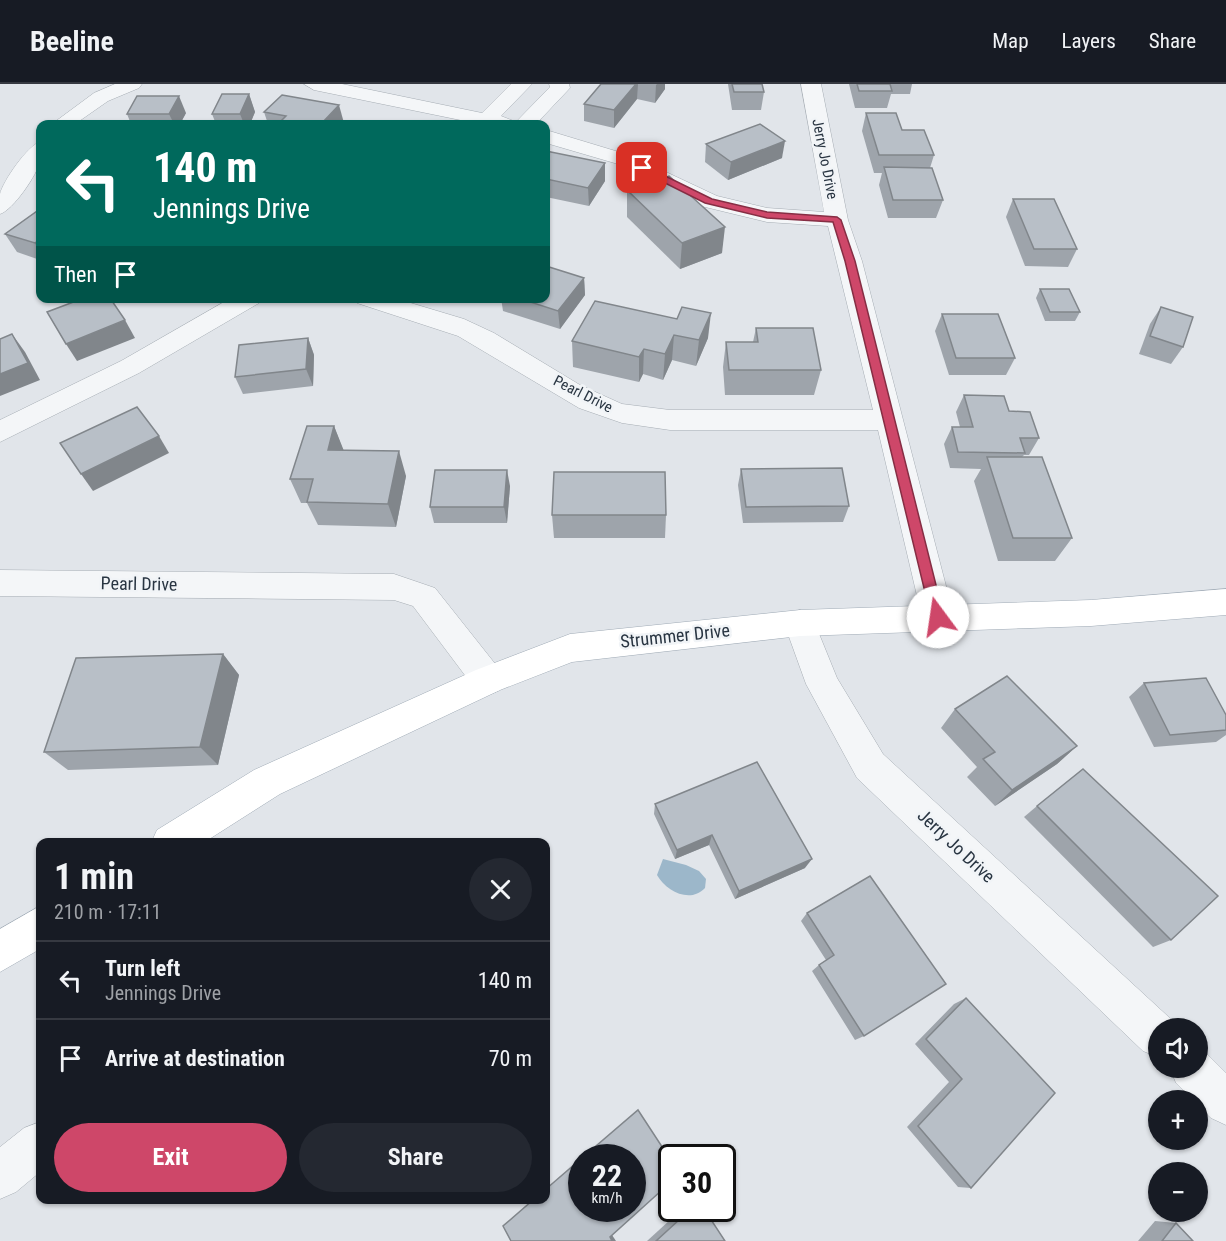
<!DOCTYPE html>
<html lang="en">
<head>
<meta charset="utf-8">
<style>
  body { margin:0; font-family:"Roboto Condensed",sans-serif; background:#242831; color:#f1f3f6; height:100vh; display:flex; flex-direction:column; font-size:22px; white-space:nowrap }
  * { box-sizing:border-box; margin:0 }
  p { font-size:20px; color:#9ea1a6 }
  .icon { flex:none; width:33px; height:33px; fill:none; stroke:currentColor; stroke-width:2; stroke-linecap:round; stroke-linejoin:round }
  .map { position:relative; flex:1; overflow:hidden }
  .panel { position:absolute; left:36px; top:754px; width:514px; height:366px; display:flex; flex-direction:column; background:#171b24; border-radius:12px; box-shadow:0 2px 4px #0004 }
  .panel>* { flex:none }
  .banner { position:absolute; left:36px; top:36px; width:514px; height:183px; border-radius:12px; box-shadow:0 2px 4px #0004; background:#00695c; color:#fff; overflow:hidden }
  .fabs { position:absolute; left:1148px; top:934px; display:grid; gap:12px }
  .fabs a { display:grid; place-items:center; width:60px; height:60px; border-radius:50%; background:#171b24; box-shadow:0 2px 4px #0004; font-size:30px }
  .speed { position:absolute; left:568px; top:1060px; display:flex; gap:12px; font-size:30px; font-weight:700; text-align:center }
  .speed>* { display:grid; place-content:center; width:78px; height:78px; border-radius:50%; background:#171b24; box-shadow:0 2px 4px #0004; line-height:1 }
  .speed small { font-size:15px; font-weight:400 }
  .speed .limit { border:3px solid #111; border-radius:9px; background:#fff; color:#111 }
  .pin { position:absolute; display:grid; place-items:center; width:51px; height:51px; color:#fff; margin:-26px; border-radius:12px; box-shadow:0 3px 9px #0006 }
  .me { position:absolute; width:66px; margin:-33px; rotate:346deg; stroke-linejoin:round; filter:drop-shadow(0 0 4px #0008) }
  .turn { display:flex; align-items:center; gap:21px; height:126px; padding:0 18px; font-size:27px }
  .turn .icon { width:78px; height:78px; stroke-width:2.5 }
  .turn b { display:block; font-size:42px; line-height:51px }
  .then { display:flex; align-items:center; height:57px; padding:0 18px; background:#0003; gap:12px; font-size:22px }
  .round { display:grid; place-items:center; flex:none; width:63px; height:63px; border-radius:32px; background:#242831 }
  .head { display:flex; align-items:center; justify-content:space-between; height:102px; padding:0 18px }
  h1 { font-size:36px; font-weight:700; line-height:45px }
  .button { display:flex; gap:12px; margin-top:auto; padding:12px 18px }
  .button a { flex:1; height:69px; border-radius:36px; background:#ce4769; color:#fff; font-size:24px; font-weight:700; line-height:69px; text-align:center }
  .button a+a { background:#242831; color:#f1f3f6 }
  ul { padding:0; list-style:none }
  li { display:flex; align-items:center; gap:18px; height:78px; padding:0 18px; border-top:2px solid #363941 }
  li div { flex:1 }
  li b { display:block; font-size:22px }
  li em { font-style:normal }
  header { display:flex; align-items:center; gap:36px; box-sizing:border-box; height:84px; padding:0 30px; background:#171b24; border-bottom:2px solid #363941 }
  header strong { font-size:28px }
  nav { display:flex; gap:33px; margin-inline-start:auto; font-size:21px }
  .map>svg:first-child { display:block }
</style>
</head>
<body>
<header>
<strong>Beeline</strong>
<nav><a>Map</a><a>Layers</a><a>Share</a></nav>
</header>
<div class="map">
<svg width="1226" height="1157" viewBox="0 0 1226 1157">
  <rect width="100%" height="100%" fill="#e1e5ea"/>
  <path fill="#9cb7ca" d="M663 775 686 781 699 787 706 795 705 804C690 820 666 807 657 791Z"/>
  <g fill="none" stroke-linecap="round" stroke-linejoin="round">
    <defs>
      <g id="minor">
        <polygon points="115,0 142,0 139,4 108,17 75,40 52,40 94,9"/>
        <polygon points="304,0 342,0 482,29 511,0 532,0 501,32 516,38 550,3 549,0 569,0 570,4 536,40 480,40 314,6"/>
        <polygon points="801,0 821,0 848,136 862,177 954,533 949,542 938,546 927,542 922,533 878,346 670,346 622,339 579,324 458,252 357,219 354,214 394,214 464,235 494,249 580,301 622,320 670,326 873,326 828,142 767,138 701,122 618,80 546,59 546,46 632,72 717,112 767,124 824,128"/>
        <path d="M40 58C41 63 42 72 40 77 37 91 13 126 0 130 0 124 0 116 0 110 3 97 28 61 40 58Z"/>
        <polygon points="231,214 262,214 259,219 139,289 0,358 0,336 121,277"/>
        <polygon points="0,486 394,490 435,504 500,586 505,596 500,606 488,611 476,606 413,522 394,516 0,512"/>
        <polygon points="800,526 811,530 837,594 883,670 1173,937 1176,945 1158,945 1158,973 1143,967 857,694 806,600 784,539 789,530"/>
        <polygon points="1197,965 1206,969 1226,989 1226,1041 1211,1034 1197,1021 1197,1017 1194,1017 1176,999 1170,984 1197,984"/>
        <polygon points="40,1038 40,1088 16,1108 0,1115 0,1063 24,1044"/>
      </g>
      <g id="major">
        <polygon points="1226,505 1226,531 1091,542 800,552 572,578 500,606 280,710 203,759 151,759 157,746 254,686 476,586 570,550 800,526 1091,516"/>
        <polygon points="40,822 40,865 0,888 0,845"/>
      </g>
    </defs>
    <use href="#minor" stroke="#a6adb4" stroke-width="1"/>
    <use href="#major" stroke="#a0abb6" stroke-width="1"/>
    <use href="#minor" fill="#f4f6f8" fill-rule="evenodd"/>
    <use href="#major" fill="#fff" fill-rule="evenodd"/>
  </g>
  <g fill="#9ea4ab">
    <polygon points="601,0 665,0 665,5 655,19 637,15 614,44 584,37 584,20"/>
    <polygon points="728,0 762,0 764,8 761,26 732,26"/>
    <polygon points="849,0 912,0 910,10 891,10 887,24 855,24"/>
    <polygon points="249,10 255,28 250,40 216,40 212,30"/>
    <polygon points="264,28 344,39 342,40 268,40"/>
    <polygon points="186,29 180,40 131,40 127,30"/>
    <polygon points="866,29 902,46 934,71 930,84 943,116 936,134 888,134 879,101 882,89 874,89 862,47"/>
    <polygon points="706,60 782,74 728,96 705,78"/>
    <polygon points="546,68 605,79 605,97 589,122 546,113"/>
    <polygon points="627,106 722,169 680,185 627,133"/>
    <polygon points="1013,115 1077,165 1068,183 1025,182 1006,133"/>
    <polygon points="40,125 40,176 17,168 5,150"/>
    <polygon points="584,194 585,211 560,245 503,227 501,214 546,214"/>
    <polygon points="1040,205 1080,228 1075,237 1045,237 1036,214"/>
    <polygon points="458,214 472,214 469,218"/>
    <polygon points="595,217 708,254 696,282 672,276 663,296 643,290 639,298 573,283 572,257"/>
    <polygon points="1161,223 1183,263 1171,280 1139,270 1150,240"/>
    <polygon points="942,230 1015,274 1006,291 949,291 935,247"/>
    <polygon points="756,244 821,286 814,311 725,311 723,283 726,258 753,258"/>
    <polygon points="308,254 314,271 313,302 243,310 235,293"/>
    <polygon points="964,311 1009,327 1039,354 1029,371 1024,371 1022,373 1072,454 1055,477 998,477 974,397 981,385 950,384 944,360 952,343 960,343 956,328"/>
    <polygon points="334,342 343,366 406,392 396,443 318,441 307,419 301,419 290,395"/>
    <polygon points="741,385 849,422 843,438 743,439 738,401"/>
    <polygon points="510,402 507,439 434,439 430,423"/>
    <polygon points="552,431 666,431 665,454 554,454"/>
    <polygon points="223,570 239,591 218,681 68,686 44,668"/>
    <polygon points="1144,599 1226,631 1226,651 1216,658 1154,663 1129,613"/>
    <polygon points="955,625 1077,662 1057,680 995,722 967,693 977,683 941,644"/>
    <polygon points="655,720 805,784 735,815 709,761 675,775 654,730"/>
    <polygon points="1037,722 1171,856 1153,863 1024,733"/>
    <polygon points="870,792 864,952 855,956 812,887 819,881 826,876 801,837 807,829"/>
    <polygon points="966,914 971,1104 958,1103 907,1043 949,998 915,960 954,920"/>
    <polygon points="682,1125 704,1125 725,1157 647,1157"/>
    <polygon points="1155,1137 1176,1139 1193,1157 1138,1157"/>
  </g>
  <g fill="#81868b">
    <polygon points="636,0 638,0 637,15 614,44 614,26"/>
    <polygon points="657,0 665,0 665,5 655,19 656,1"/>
    <polygon points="249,10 255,28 250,40 244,40 240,30"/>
    <polygon points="179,12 186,29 180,40 174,40 169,30"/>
    <polygon points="339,21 344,39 342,40 321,40"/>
    <polygon points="785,57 782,74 728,96 731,78"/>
    <polygon points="605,79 605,97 589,122 588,104"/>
    <polygon points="725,143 722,169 680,185 682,159"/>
    <polygon points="40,155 40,169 35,159"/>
    <polygon points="584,194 585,211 560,245 558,227"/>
    <polygon points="168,214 178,214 169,218"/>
    <polygon points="711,229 708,254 696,282 699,256"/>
    <polygon points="125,236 135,254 77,277 66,260"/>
    <polygon points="12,250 25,268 40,296 0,312 0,290"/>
    <polygon points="674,251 672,276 663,296 665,270"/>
    <polygon points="308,254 314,271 313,302 306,285"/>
    <polygon points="644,265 643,290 639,298 639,273"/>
    <polygon points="334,342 344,367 328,366"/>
    <polygon points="159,352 169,369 93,407 81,390"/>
    <polygon points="399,367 406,392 396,443 388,420"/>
    <polygon points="507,386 510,402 507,439 504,423"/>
    <polygon points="223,570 239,591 218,681 200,663"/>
    <polygon points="1077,662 1057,680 995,722 1012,706"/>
    <polygon points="712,751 709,761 675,775 677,766"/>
    <polygon points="812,775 805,784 735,815 739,807"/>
    <polygon points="610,1148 616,1157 612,1157 610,1153"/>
  </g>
  <g fill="#b8bfc7" stroke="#81868b" stroke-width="1.5">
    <polygon points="601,0 636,0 614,26 584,20"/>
    <polygon points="732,0 762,0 764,8 734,8"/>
    <polygon points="857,0 890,0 892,7 859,7"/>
    <polygon points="222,10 249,10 240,30 212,30"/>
    <polygon points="282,11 339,21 321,40 297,40 280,38 286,32 264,28"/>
    <polygon points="137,12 179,12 169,30 127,30"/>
    <polygon points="866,29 896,29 902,46 924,46 934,71 879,71"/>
    <polygon points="760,40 785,57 731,78 706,60"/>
    <polygon points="546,67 605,79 588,104 546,95 546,91 549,87 546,86"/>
    <polygon points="884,83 932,84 943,116 893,116"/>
    <polygon points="669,92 725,143 682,159 627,106"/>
    <polygon points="1013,115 1054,115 1077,165 1034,165"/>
    <polygon points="40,125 40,155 35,159 5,150"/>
    <polygon points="546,182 584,194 558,227 518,214 546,214"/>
    <polygon points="1040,205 1069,205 1080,228 1050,228"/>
    <polygon points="84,214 110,214 125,236 66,260 47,228"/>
    <polygon points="595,217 677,235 682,223 711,229 699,256 674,251 665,270 644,265 639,273 572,257"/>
    <polygon points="1161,223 1193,233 1183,263 1150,252"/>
    <polygon points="942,230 998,230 1015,274 956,274"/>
    <polygon points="756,244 813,244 821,286 729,286 726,258 758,258"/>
    <polygon points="12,250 28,279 0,290 0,255"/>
    <polygon points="308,254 306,285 235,293 239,261"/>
    <polygon points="964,311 1004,312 1009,327 1030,328 1039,354 1020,354 1025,369 958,368 952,343 973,343"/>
    <polygon points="137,323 159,352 81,390 60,359"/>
    <polygon points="307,342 334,342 328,366 399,367 388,420 307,418 313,395 290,395"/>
    <polygon points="987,373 1042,373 1072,454 1013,454"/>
    <polygon points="842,384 849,422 746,423 741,385"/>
    <polygon points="435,386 507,386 504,423 430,423"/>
    <polygon points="554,388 665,388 666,431 552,431"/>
    <polygon points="223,570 200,663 44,668 76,574"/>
    <polygon points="1007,592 1077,662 1012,706 983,675 995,668 955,625"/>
    <polygon points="1206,594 1226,631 1226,646 1170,651 1144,599"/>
    <polygon points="757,678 812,775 739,807 712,751 677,766 655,720"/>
    <polygon points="1083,685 1218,812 1171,856 1037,722"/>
    <polygon points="870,792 946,900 864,952 819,881 834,871 807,829"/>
    <polygon points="966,914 1055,1009 971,1104 918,1042 962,995 926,955"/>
    <polygon points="638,1026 672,1078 672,1097 610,1153 612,1157 511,1157 503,1142 533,1116 546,1116 546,1105 582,1074 582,1125 633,1125 633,1074 582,1074"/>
    <polygon points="691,1125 704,1125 725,1157 656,1157"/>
    <polygon points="1176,1139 1193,1157 1162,1157"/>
  </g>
  <polygon fill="#ce4769" stroke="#862e44" stroke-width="1.5" points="639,82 645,82 712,115 767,128 837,133 841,136 855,177 944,533 942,537 938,538 931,533 845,177 833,138 767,134 705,119 639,86"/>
  <g text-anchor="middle" stroke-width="5" stroke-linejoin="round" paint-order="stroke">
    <g font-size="15" fill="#293542" stroke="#f1f4f7">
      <text transform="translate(825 75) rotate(79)" y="5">Jerry Jo Drive</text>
      <text transform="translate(583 310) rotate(27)" y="5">Pearl Drive</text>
    </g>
    <g font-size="18" fill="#293542" stroke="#f1f4f7">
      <text transform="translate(139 500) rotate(1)" y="6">Pearl Drive</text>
      <text transform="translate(675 552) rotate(-6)" y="6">Strummer Drive</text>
      <text transform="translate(956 762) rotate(43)" y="6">Jerry Jo Drive</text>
    </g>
  </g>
</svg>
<div class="fabs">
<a><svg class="icon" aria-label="sound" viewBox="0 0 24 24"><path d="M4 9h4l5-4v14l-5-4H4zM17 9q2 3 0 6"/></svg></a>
<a>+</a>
<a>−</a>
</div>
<div class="speed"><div>22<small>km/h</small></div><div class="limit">30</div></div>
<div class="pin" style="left:642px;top:84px;background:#d93025"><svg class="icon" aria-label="arrive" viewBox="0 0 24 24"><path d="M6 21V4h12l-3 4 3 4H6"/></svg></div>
<svg class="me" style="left:938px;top:533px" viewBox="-20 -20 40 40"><circle r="19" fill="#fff"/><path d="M0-13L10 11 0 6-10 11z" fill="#ce4769"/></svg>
<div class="banner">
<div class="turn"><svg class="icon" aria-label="left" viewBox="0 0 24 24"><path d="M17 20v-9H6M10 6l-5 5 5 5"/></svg><div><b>140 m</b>Jennings Drive</div></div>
<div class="then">Then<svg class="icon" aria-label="arrive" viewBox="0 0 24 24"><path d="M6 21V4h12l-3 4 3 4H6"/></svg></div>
</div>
<section class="panel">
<div class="head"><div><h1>1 min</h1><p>210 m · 17:11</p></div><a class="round"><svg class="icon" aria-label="close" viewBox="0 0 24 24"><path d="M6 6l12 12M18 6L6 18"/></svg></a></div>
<ul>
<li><svg class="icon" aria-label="left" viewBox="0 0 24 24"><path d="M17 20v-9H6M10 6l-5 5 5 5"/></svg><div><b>Turn left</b><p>Jennings Drive</p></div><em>140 m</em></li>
<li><svg class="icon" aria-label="arrive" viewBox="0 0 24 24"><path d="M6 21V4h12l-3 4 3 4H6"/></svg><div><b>Arrive at destination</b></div><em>70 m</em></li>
</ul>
<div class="button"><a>Exit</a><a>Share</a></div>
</section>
</div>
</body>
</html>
